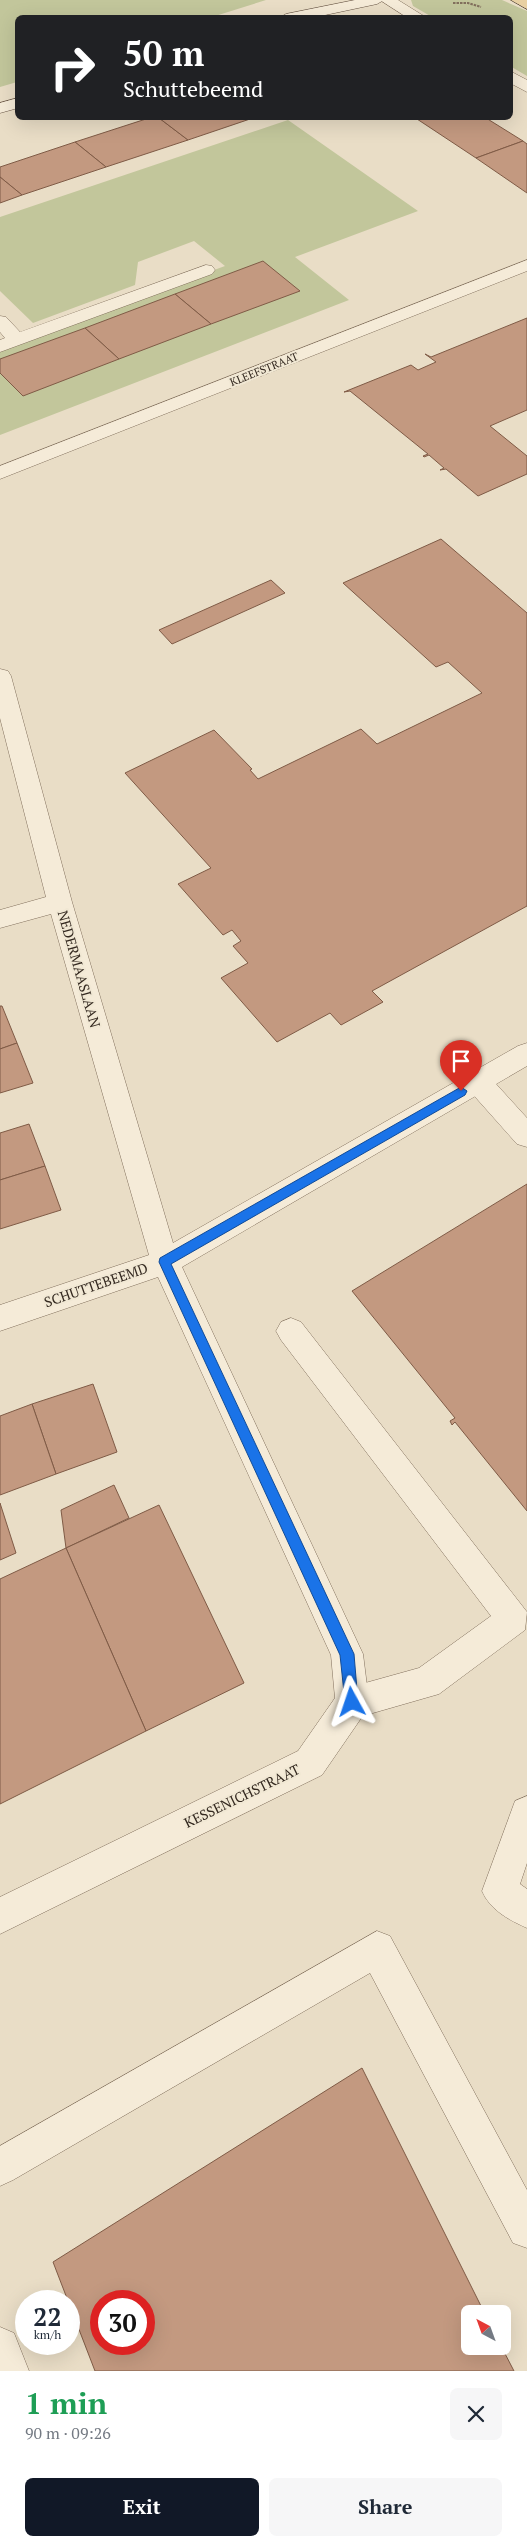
<!DOCTYPE html>
<html lang="en">
<head>
<meta charset="utf-8">
<style>
  body { margin:0; font-family:"PT Serif",serif; background:#f6f6f7; color:#1f2937; height:100vh; display:flex; flex-direction:column; font-size:19px; white-space:nowrap }
  * { box-sizing:border-box; margin:0 }
  p { font-size:16px; color:#747a83 }
  .icon { flex:none; width:28px; height:28px; fill:none; stroke:currentColor; stroke-width:2; stroke-linecap:round; stroke-linejoin:round }
  .map { position:relative; height:2371px; overflow:hidden }
  .side { display:flex; flex-direction:column; background:#fff; flex:1 }
  .side>* { flex:none }
  .hud { position:absolute; left:15px; top:15px; width:498px; height:105px; border-radius:8px; box-shadow:0 5px 20px #0002; background:#202124; color:#fff; overflow:hidden }
  .needle { width:32px; rotate:319deg }
  .buttons { position:absolute; left:461px; top:2305px; display:grid; gap:10px }
  .buttons a { display:grid; place-items:center; width:50px; height:50px; border-radius:8px; background:#fff; box-shadow:0 5px 20px #0002; font-size:25px }
  .speed { position:absolute; left:15px; top:2290px; display:flex; gap:10px; font-size:25px; font-weight:700; text-align:center }
  .speed>* { display:grid; place-content:center; width:65px; height:65px; border-radius:50%; background:#fff; box-shadow:0 5px 20px #0002; line-height:1 }
  .speed small { font-size:12px; font-weight:400 }
  .speed .limit { border:8px solid #d22; background:#fff; color:#111 }
  .pin { position:absolute; display:grid; place-items:center; width:42px; height:42px; color:#fff; margin:-51px -21px; border-radius:50% 50% 50% 0; rotate:-45deg; box-shadow:0 0 5px #0007 }
  .pin .icon { rotate:45deg }
  .me { position:absolute; width:55px; margin:-28px; rotate:355deg; stroke-linejoin:round; filter:drop-shadow(0 0 4px #0008) }
  .turn { display:flex; align-items:center; gap:18px; height:105px; padding:0 25px; font-size:22px }
  .turn .icon { width:65px; height:65px; stroke-width:2.5 }
  .turn b { display:block; font-size:35px; line-height:42px }
  .round { display:grid; place-items:center; flex:none; width:52px; height:52px; border-radius:8px; background:#f6f6f7 }
  .head { display:flex; align-items:center; justify-content:space-between; height:85px; padding:0 25px }
  h1 { font-size:30px; font-weight:600; line-height:38px; color:#1e9e55 }
  .cta { display:flex; gap:10px; margin-top:auto; padding:10px 25px }
  .cta a { flex:1; height:58px; border-radius:8px; background:#111827; color:#fff; font-size:20px; font-weight:600; line-height:58px; text-align:center }
  .cta a+a { background:#f6f6f7; color:#1f2937 }
  .map>svg:first-child { display:block }
</style>
</head>
<body>
<div class="map">
<svg width="527" height="2371" viewBox="0 0 527 2371">
  <rect width="100%" height="100%" fill="#e9ddc6"/>
  <g fill="#c2c69b">
    <polygon points="0,0 266,0 212,17 18,18 17,82 0,87"/>
    <polygon points="411,0 502,0 527,11 527,76 510,66 510,18 432,17 413,6"/>
    <polygon points="288,120 418,211 295,257 349,300 0,435 0,349 225,266 194,241 138,262 135,285 33,323 0,291 0,217"/>
  </g>
  <g fill="#c39980" stroke="#7f5b46" fill-rule="evenodd">
    <polygon points="149,118 159,118 188,140 106,167 75,142"/>
    <polygon points="159,118 253,118 188,140"/>
    <polygon points="421,118 486,118 523,141 476,158 417,119"/>
    <polygon points="523,141 527,144 527,193 476,158"/>
    <polygon points="75,142 106,167 22,195 0,177 0,167"/>
    <polygon points="0,177 22,195 0,203"/>
    <polygon points="263,261 300,291 211,324 175,294"/>
    <polygon points="175,294 211,324 119,359 85,328"/>
    <polygon points="527,318 527,410 490,426 527,456 527,474 478,496 446,469 440,470 444,468 429,455 424,457 423,456 428,454 350,391 344,392 411,365 418,370 436,362 425,354 431,357"/>
    <polygon points="85,328 119,359 23,396 0,373 0,359"/>
    <polygon points="441,539 527,613 527,906 372,991 383,1002 341,1025 330,1013 277,1042 221,978 248,963 233,946 241,941 232,930 223,935 178,884 211,868 125,773 214,730 252,769 250,770 258,779 361,729 377,744 482,693 448,662 436,667 343,583"/>
    <polygon points="271,580 285,593 172,644 159,630"/>
    <polygon points="0,1006 2,1006 17,1043 0,1049"/>
    <polygon points="17,1043 33,1083 0,1093 0,1049"/>
    <polygon points="29,1124 45,1166 0,1180 0,1133"/>
    <polygon points="45,1166 61,1210 0,1229 0,1180"/>
    <polygon points="527,1184 527,1511 455,1422 452,1425 450,1421 455,1418 352,1291"/>
    <polygon points="93,1384 117,1452 56,1474 32,1404"/>
    <polygon points="32,1404 56,1474 0,1495 0,1416"/>
    <polygon points="114,1485 129,1518 66,1548 61,1510"/>
    <polygon points="0,1503 16,1553 0,1560"/>
    <polygon points="159,1505 244,1683 146,1731 66,1548"/>
    <polygon points="66,1548 146,1731 0,1804 0,1579"/>
    <path d="M362 2068 485 2314H470V2346H501L514 2371H95L53 2262ZM101 2301H144V2344H101Z"/>
  </g>
  <g fill="none" stroke-linecap="round" stroke-linejoin="round">
    <defs>
      <g id="lane">
        <polygon points="206,265 212,266 215,270 212,274 0,352 0,340 5,338 0,332 0,316 6,317 20,332"/>
        <polygon points="478,1071 487,1074 527,1118 527,1147 517,1144 469,1090 465,1082 469,1074"/>
        <polygon points="291,1318 301,1322 527,1612 525,1630 439,1694 352,1719 340,1714 335,1702 340,1690 419,1668 491,1616 281,1340 276,1331 281,1322"/>
        <path d="M527 1796V1863L520 1884 527 1889V1928C509 1920 490 1910 482 1891L515 1801Z"/>
        <polygon points="377,1931 390,1936 527,2190 527,2248 513,2243 370,1973 13,2180 0,2186 0,2146"/>
        <polygon points="0,2327 14,2333 29,2371 0,2371"/>
      </g>
      <g id="street">
        <polygon points="380,0 398,0 427,18 408,18"/>
        <polygon points="510,71 527,80 527,92 510,83"/>
        <polygon points="527,260 527,271 0,479 0,466"/>
        <polygon points="0,669 8,671 11,676 72,902 173,1243 518,1046 527,1043 527,1066 182,1267 363,1654 369,1702 364,1714 322,1775 0,1934 0,1897 298,1751 335,1698 331,1655 158,1277 0,1331 0,1305 149,1255 51,914 0,928 0,910 46,897 0,718"/>
      </g>
      <g id="secondary">
        <polygon points="355,0 384,0 377,4 311,18 279,18 286,14"/>
        <polygon points="18,98 18,108 0,113 0,103"/>
      </g>
      <polygon id="primary" points="511,0 527,0 527,9"/>
    </defs>
    <use href="#lane" stroke="#82705d" stroke-width="1"/>
    <use href="#street" stroke="#82705d" stroke-width="1"/>
    <use href="#secondary" stroke="#645141" stroke-width="1"/>
    <use href="#primary" stroke="#503f31" stroke-width="1"/>
    <polyline stroke="#82705d" stroke-width="2" stroke-dasharray="2.5 1" stroke-linecap="butt" points="453,3 468,3 481,7"/>
    <use href="#lane" fill="#f5ebd8" fill-rule="evenodd"/>
    <use href="#street" fill="#f5ebd8" fill-rule="evenodd"/>
    <use href="#secondary" fill="#f5ebd8" fill-rule="evenodd"/>
    <use href="#primary" fill="#e8d0a2" fill-rule="evenodd"/>
  </g>
  <polygon fill="#1a73e8" stroke="#114b97" points="461,1087 467,1091 465,1095 171,1264 354,1654 358,1702 356,1707 352,1709 347,1707 345,1702 340,1655 159,1262 160,1258"/>
  <g text-anchor="middle" stroke-width="4" stroke-linejoin="round" paint-order="stroke">
    <g font-size="11" fill="#342920" stroke="#f1e8d4">
      <text transform="translate(264 369) rotate(-22)" y="4">KLEEFSTRAAT</text>
    </g>
    <g font-size="14" fill="#342920" stroke="#f1e8d4">
      <text transform="translate(79 969) rotate(74)" y="5">NEDERMAASLAAN</text>
      <text transform="translate(96 1285) rotate(-19)" y="5">SCHUTTEBEEMD</text>
      <text transform="translate(242 1796) rotate(-26)" y="5">KESSENICHSTRAAT</text>
    </g>
  </g>
</svg>
<div class="buttons">
<a><svg class="needle" viewBox="-14 -14 28 28"><path d="M0-13l5 13h-10z" fill="#e53935"/><path d="M0 13l5-13h-10z" fill="#747a83"/></svg></a>
</div>
<div class="speed"><div>22<small>km/h</small></div><div class="limit">30</div></div>
<div class="pin" style="left:461px;top:1091px;background:#d93025"><svg class="icon" aria-label="arrive" viewBox="0 0 24 24"><path d="M6 21V4h12l-3 4 3 4H6"/></svg></div>
<svg class="me" style="left:352px;top:1702px" viewBox="-20 -20 40 40"><path d="M0-17L14 15 0 8-14 15z" fill="#1a73e8" stroke="#fff" stroke-width="4"/></svg>
<div class="hud">
<div class="turn"><svg class="icon" aria-label="right" viewBox="0 0 24 24"><path d="M7 20v-9h11M14 6l5 5-5 5"/></svg><div><b>50 m</b>Schuttebeemd</div></div>
</div>
</div>
<section class="side">
<div class="head"><div><h1>1 min</h1><p>90 m · 09:26</p></div><a class="round"><svg class="icon" aria-label="close" viewBox="0 0 24 24"><path d="M6 6l12 12M18 6L6 18"/></svg></a></div>
<div class="cta"><a>Exit</a><a>Share</a></div>
</section>
</body>
</html>
